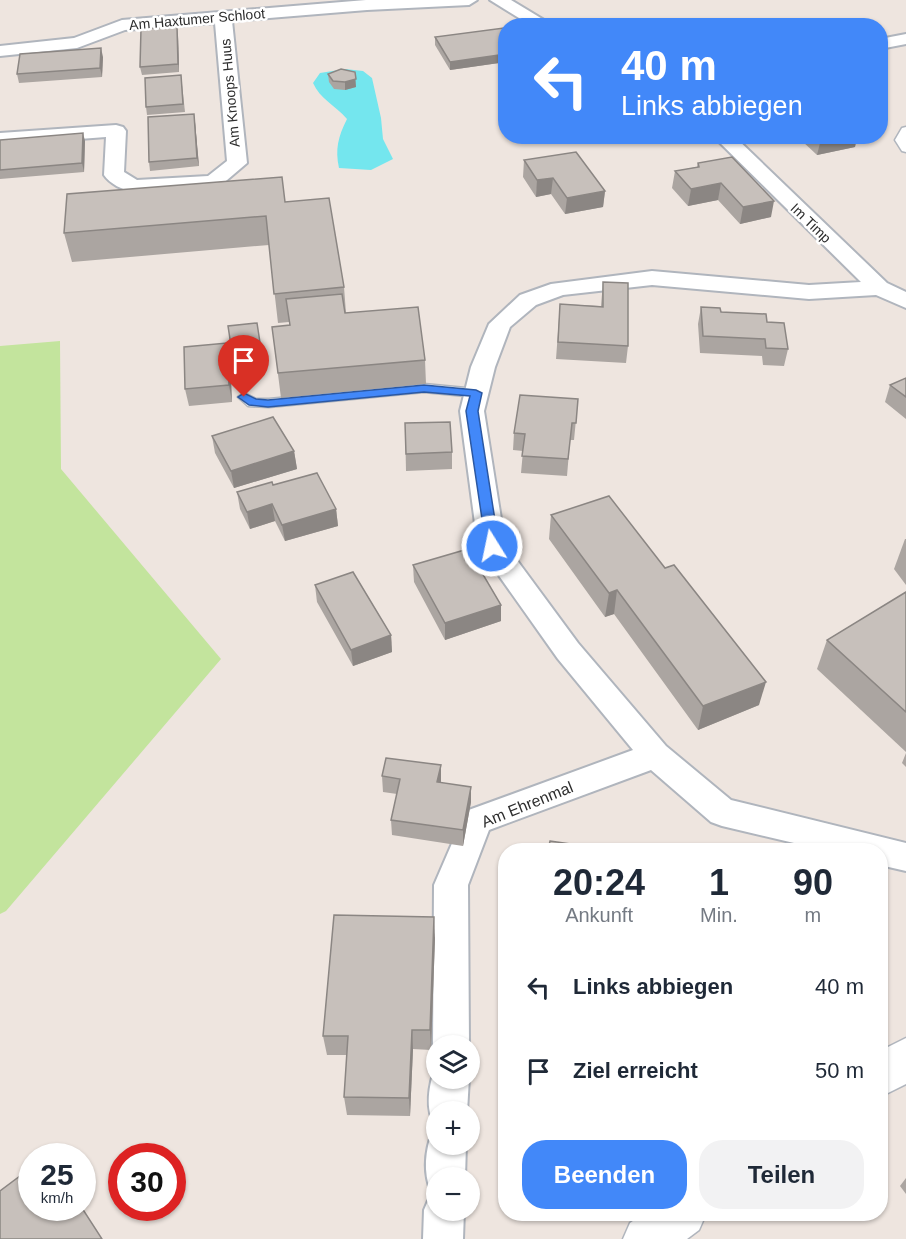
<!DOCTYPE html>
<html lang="de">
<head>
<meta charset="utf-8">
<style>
  body { margin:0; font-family:Arial,sans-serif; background:#f2f2f3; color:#1f2937; height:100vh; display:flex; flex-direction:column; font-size:22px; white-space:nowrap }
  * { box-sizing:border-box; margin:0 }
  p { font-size:20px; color:#747a83 }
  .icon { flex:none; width:33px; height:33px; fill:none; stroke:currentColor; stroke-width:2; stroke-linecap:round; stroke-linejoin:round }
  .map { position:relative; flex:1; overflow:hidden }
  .sheet { position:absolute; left:498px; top:843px; width:390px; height:378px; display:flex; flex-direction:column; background:#fff; border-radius:24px; box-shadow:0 2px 4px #0004 }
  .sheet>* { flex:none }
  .banner { position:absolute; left:498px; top:18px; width:390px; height:126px; border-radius:24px; box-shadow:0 2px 4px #0004; background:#4288f9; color:#fff; overflow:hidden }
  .controls { position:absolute; left:426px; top:1035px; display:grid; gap:12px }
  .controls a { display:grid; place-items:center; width:54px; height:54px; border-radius:50%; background:#fff; box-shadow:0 2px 4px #0004; font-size:30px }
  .speed { position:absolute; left:18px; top:1143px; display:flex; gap:12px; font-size:30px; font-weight:700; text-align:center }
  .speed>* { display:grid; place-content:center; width:78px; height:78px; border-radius:50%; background:#fff; box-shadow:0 2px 4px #0004; line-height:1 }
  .speed small { font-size:15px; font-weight:400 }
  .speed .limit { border:9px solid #d22; background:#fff; color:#111 }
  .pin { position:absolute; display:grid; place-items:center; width:51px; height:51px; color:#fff; margin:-62px -26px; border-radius:50% 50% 50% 0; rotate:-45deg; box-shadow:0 0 6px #0007 }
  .pin .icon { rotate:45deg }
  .me { position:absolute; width:66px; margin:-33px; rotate:350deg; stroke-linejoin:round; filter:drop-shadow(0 0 4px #0008) }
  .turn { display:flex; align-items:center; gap:21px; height:126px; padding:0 24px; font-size:27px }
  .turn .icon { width:78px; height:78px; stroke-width:2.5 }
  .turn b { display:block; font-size:42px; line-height:51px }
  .eta { display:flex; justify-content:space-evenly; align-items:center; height:102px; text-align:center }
  .eta b { font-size:36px; font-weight:700; line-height:42px }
  .button { display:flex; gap:12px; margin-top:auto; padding:12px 24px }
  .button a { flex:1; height:69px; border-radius:24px; background:#4288f9; color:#fff; font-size:24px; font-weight:700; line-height:69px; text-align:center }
  .button a+a { background:#f2f2f3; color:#1f2937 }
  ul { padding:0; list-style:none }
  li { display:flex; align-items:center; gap:18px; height:84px; padding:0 24px }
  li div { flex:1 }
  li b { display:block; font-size:22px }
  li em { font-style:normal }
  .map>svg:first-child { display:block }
</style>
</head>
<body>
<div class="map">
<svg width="906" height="1239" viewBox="0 0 906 1239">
  <rect width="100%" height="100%" fill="#eee5df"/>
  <polygon fill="#c3e49d" points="60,341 61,469 221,659 6,911 0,914 0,346"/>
  <path fill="#74e6ee" d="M345 69 363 71 372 78 381 118 383 139 393 159 371 170 339 168C335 149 338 137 347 119 335 105 320 99 313 83L320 73Z"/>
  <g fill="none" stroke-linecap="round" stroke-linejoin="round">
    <defs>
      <g id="lane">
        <polygon points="906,127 906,152 902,151 895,140 902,128"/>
        <polygon points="424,384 476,389 482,393 476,397 424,392 269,407 248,406 238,397 244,393 256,399 269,399"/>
      </g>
      <g id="street">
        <path d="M366 0H477L469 5 367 10 232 21 247 163 220 186 133 192C123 190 110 184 104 175L106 137 0 145V133L116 125 123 127 126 131 124 172 137 180 208 176 227 161 215 23 125 30 77 48 0 56V46L74 38 122 20Z"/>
        <polygon points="490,0 511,0 554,26 532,26"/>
        <polygon points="906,34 906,44 880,49 880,39"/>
        <polygon points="713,136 734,136 887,283 906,292 906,308 876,295 809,299 652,285 563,295 536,305 510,327 495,367 484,411 505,544 578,643 666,746 731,800 906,843 906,871 880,865 880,850 824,850 722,826 711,822 651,770 489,830 468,885 469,1046 436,1046 436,1055 433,1046 434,885 466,811 633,750 558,659 478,546 460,411 471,367 489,324 520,295 551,284 652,271 809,285 861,282"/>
        <path d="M436 1066V1078H469L467 1112H436V1126C424 1111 429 1083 436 1066Z"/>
        <path d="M436 1129V1144H466L465 1178H436V1210H464L463 1239H423L424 1210 430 1196 436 1194 431 1192C423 1172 425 1150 433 1130Z"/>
      </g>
      <g id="secondary">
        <polygon points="906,1038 906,1084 880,1097 880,1051"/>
        <polygon points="643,1214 706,1214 699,1230 687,1239 623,1239 630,1223"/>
      </g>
    </defs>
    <use href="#lane" stroke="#b0b5bd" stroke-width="3"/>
    <use href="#street" stroke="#b0b5bd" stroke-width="4"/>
    <use href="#secondary" stroke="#b0b5bd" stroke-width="3"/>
    <use href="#lane" fill="#fff" fill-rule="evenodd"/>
    <use href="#street" fill="#fff" fill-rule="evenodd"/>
    <use href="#secondary" fill="#fff" fill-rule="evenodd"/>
  </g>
  <g fill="#aba5a1">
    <polygon points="506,30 506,62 450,70 435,45 435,37"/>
    <polygon points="178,35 179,72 142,75 140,67"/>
    <polygon points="103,57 102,77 19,83 17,74"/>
    <polygon points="328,74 356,87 345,90 334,89 329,82"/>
    <polygon points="181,75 185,112 147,115 146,107"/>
    <polygon points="195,122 199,166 150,171 149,162"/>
    <polygon points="802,136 857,136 855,147 817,155 801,140"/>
    <polygon points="0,140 85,141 84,172 0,179"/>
    <polygon points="524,160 605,191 603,207 565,214 551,194 536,197 523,177"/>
    <polygon points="698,163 771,217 740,224 718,200 688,206 672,188 675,171 697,167"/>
    <polygon points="285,202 344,287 346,313 425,360 426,384 281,398 272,327 289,326 289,322 278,323 269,245 72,262 64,233"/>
    <polygon points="603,282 628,346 626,363 556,359 560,304 601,306"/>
    <polygon points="701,307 767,322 788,349 784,366 763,365 762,356 700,353 698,324"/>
    <polygon points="257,323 262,357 233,361 228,326"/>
    <polygon points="230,360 232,402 189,406 185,389"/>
    <polygon points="906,378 906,419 885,402 890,385"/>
    <polygon points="578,399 574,440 570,440 567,476 521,473 523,451 513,450 514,433"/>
    <polygon points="405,423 452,452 452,469 406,471"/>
    <polygon points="212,436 294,451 297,469 234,488 215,453"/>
    <polygon points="273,485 336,509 338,526 285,541 275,521 250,529 240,509 237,492"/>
    <polygon points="551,515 759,705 698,730 614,614 605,617 549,539"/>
    <polygon points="905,539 906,539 906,585 894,569"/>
    <polygon points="413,565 501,621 445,640 414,582"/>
    <polygon points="315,585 391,635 392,652 353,666 317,602"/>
    <polygon points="906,592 906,752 817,669 827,640"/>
    <polygon points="906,753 906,767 902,763"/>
    <polygon points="441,765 441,783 471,802 463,846 392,835 391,820 397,794 383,792 382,776"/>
    <polygon points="435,938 431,1050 413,1049 410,1116 347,1115 344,1097 347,1055 327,1055 323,1036"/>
    <polygon points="906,1178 906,1194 900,1186"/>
  </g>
  <g fill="#8b8683">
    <polygon points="177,27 178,35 179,72 178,64"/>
    <polygon points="101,48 103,57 102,77 100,68"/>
    <polygon points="506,54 506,62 450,70 450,62"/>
    <polygon points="355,72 356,87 345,90 345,82"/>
    <polygon points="194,114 195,122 199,166 197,158"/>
    <polygon points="83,133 85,141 84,172 82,163"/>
    <polygon points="832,136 857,136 855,147 817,155 821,139"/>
    <polygon points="553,178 551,194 536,197 537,180"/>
    <polygon points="721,183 718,200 688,206 691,189"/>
    <polygon points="605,191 603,207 565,214 567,198"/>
    <polygon points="774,201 771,217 740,224 743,207"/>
    <polygon points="227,343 230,360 232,402 229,385"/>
    <polygon points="294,451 297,469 234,488 231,471"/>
    <polygon points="272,504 275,521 250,529 247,512"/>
    <polygon points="336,509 338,526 285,541 282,525"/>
    <polygon points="617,590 614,614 605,617 609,593"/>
    <polygon points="501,605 501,621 445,640 445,623"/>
    <polygon points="391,635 392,652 353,666 351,650"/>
    <polygon points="766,682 759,705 698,730 703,706"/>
    <polygon points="441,765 441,781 438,798 437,782"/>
    <polygon points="471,787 471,802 463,846 463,830"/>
    <polygon points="434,917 435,938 431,1050 430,1030"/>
    <polygon points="412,1030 413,1049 410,1116 409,1098"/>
  </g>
  <g fill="#c7c0bb" stroke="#8b8683" stroke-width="1.5">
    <polygon points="177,27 178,64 140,67 141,29"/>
    <polygon points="504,28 506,30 506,54 450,62 435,37"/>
    <polygon points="101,48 100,68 17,74 20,54"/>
    <polygon points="341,69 355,72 356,79 345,82 333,81 328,74"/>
    <polygon points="181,75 183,104 146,107 145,78"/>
    <polygon points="194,114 197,158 149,162 148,117"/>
    <polygon points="83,133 82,163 0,170 0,140"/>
    <polygon points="818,136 832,136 821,139"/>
    <polygon points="576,152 605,191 567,198 553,178 537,180 524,160"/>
    <polygon points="732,157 774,201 743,207 721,183 691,189 675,171 699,167 698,163"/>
    <polygon points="282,177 285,202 329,198 344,287 274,294 266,216 64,233 67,194"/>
    <polygon points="603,282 628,283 628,346 558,342 560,304 603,307"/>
    <polygon points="342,294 345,313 418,307 425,360 278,373 272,327 290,325 286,299"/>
    <polygon points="701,307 720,308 721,312 766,314 767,322 784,323 788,349 766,348 765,339 703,336"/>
    <polygon points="257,323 261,349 232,352 228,326"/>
    <polygon points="227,343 229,385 185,389 184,347"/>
    <polygon points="906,378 906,397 890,385"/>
    <polygon points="520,395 578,399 576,423 572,423 568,459 522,456 525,434 514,433"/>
    <polygon points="273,417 294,451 231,471 212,436"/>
    <polygon points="450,422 452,452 406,454 405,423"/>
    <polygon points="317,473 336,509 282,525 272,504 247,512 237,492 272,482 273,485"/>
    <polygon points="609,496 665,568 674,565 766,682 703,706 617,590 609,593 551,515"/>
    <polygon points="468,549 501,605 445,623 413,565"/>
    <polygon points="353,572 391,635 351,650 315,585"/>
    <polygon points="906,592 906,712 827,640"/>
    <polygon points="386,758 441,765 437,782 471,787 463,830 391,820 400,779 382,776"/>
    <polygon points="550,841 612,850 548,850"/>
    <polygon points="334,915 434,917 430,1030 412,1030 409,1098 344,1097 348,1036 323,1036"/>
    <polygon points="32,1167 32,1208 82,1208 102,1239 0,1239 0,1191"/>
  </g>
  <polygon fill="#4288f9" stroke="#2b58a2" stroke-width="1.5" points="424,385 476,390 482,393 478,411 499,546 497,550 488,550 486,546 466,411 470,396 424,392 268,407 249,405 238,397 244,393 256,399 268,400"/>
  <g text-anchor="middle" stroke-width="5" stroke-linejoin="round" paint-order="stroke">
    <g font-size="14" fill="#2d2d2d" stroke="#fff">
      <text transform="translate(197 19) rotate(-5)" y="5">Am Haxtumer Schloot</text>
      <text transform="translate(230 93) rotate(-95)" y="5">Am Knoops Huus</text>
      <text transform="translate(811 223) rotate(44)" y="5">Im Timp</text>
    </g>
    <g font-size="16" fill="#2d2d2d" stroke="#fff">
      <text transform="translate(527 804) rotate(-22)" y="6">Am Ehrenmal</text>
    </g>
  </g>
</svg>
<div class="controls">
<a><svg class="icon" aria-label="layers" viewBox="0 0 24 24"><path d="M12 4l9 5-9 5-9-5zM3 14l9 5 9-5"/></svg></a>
<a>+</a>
<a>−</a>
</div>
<div class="speed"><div>25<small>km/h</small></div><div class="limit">30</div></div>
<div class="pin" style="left:244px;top:397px;background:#d93025"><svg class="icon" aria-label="arrive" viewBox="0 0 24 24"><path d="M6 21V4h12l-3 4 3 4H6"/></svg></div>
<svg class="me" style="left:492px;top:546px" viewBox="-20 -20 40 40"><circle r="17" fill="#4288f9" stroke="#fff" stroke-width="3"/><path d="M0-11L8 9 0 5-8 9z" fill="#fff"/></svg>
<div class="banner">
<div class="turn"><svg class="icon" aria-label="left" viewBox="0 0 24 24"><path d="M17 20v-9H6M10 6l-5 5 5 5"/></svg><div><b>40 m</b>Links abbiegen</div></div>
</div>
<section class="sheet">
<div class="eta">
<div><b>20:24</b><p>Ankunft</p></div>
<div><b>1</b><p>Min.</p></div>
<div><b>90</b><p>m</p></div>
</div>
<ul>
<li><svg class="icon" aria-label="left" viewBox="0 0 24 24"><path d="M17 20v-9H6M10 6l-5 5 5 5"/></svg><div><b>Links abbiegen</b></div><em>40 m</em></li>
<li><svg class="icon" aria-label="arrive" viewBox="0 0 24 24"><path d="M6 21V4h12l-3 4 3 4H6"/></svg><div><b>Ziel erreicht</b></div><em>50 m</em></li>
</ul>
<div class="button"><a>Beenden</a><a>Teilen</a></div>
</section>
</div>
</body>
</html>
